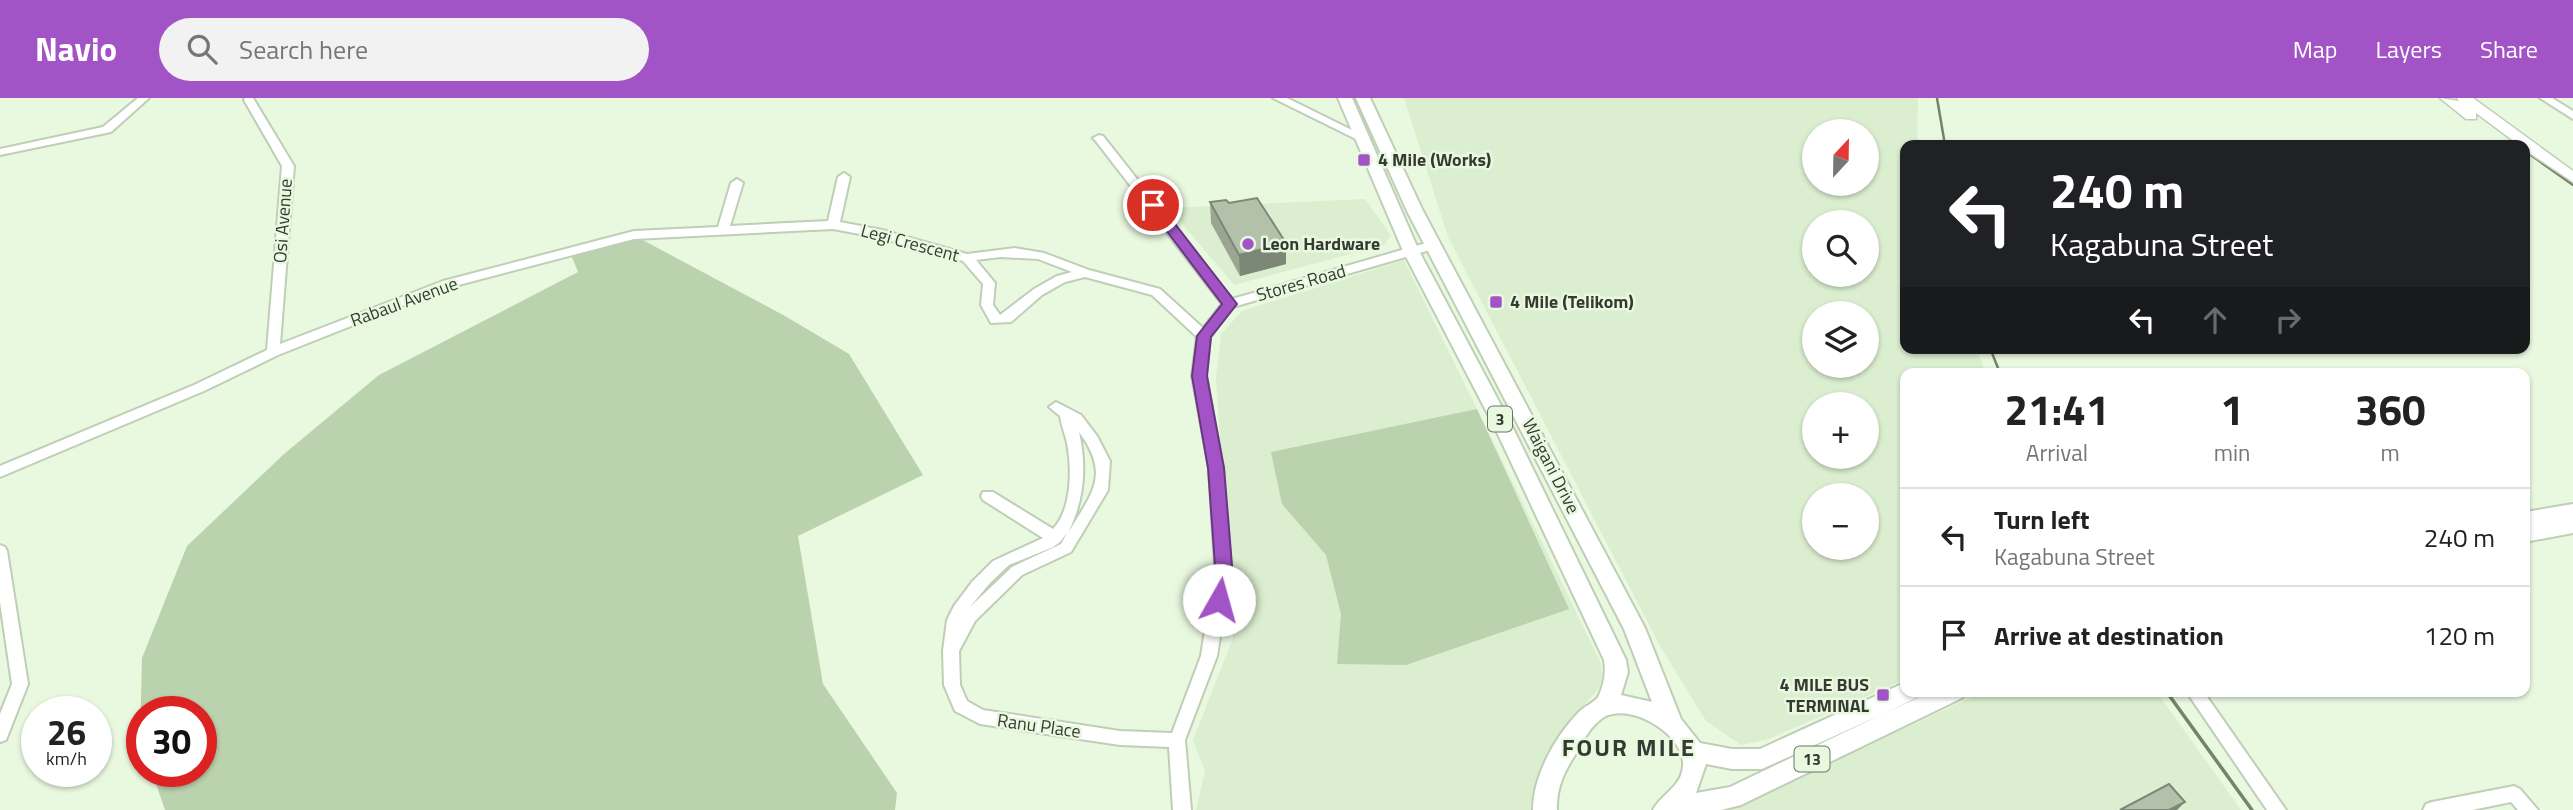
<!DOCTYPE html>
<html lang="en">
<head>
<meta charset="utf-8">
<style>
  body { margin:0; font-family:"Titillium Web",sans-serif; background:#f2f2f2; color:#222; height:100vh; display:flex; flex-direction:column; font-size:26px; white-space:nowrap }
  * { box-sizing:border-box; margin:0 }
  p { font-size:23px; color:#767676 }
  .icon { flex:none; width:38px; height:38px; fill:none; stroke:currentColor; stroke-width:2; stroke-linecap:round; stroke-linejoin:round }
  .map { position:relative; flex:1; overflow:hidden }
  .side { position:absolute; left:1900px; top:270px; width:630px; height:329px; display:flex; flex-direction:column; background:#fff; border-radius:14px; box-shadow:0 2px 5px #0004 }
  .side>* { flex:none }
  .hud { position:absolute; left:1900px; top:42px; width:630px; height:214px; border-radius:14px; box-shadow:0 2px 5px #0004; background:#202124; color:#fff; overflow:hidden }
  .needle { width:46px; rotate:22deg }
  .controls { position:absolute; left:1802px; top:21px; display:grid; gap:14px }
  .controls a { display:grid; place-items:center; width:77px; height:77px; border-radius:50%; background:#fff; box-shadow:0 2px 5px #0004; font-size:35px }
  .speed { position:absolute; left:21px; top:598px; display:flex; gap:14px; font-size:35px; font-weight:700; text-align:center }
  .speed>* { display:grid; place-content:center; width:91px; height:91px; border-radius:50%; background:#fff; box-shadow:0 2px 5px #0004; line-height:1 }
  .speed small { font-size:18px; font-weight:400 }
  .speed .limit { border:10px solid #d22; background:#fff; color:#111 }
  .pin { position:absolute; display:grid; place-items:center; width:60px; height:60px; color:#fff; margin:-30px; border:4px solid #fff; border-radius:50%; box-shadow:0 2px 7px #0007 }
  .me { position:absolute; width:77px; margin:-38px; rotate:7deg; stroke-linejoin:round; filter:drop-shadow(0 0 5px #0008) }
  .turn { display:flex; align-items:center; gap:24px; height:147px; padding:0 35px; font-size:32px }
  .turn .icon { width:91px; height:91px; stroke-width:2.5 }
  .turn b { display:block; font-size:49px; line-height:60px }
  .lanes { display:flex; align-items:center; height:66px; padding:0 35px; background:#0003; justify-content:center; gap:35px; direction:ltr }
  .lanes .off { opacity:.35 }
  .eta { display:flex; justify-content:space-evenly; align-items:center; height:119px; text-align:center }
  .eta b { font-size:42px; font-weight:700; line-height:49px }
  ul { padding:0; list-style:none }
  li { display:flex; align-items:center; gap:21px; height:98px; padding:0 35px; border-top:2px solid #e0e0e0 }
  li div { flex:1 }
  li b { display:block; font-size:26px }
  li em { font-style:normal }
  header { display:flex; align-items:center; gap:42px; box-sizing:border-box; height:98px; padding:0 35px; background:#a254c6; color:#fff }
  header strong { font-size:33px }
  nav { display:flex; gap:38px; margin-inline-start:auto; font-size:24px }
  .search { width:490px; height:63px; background:#f2f2f2; display:flex; align-items:center; gap:18px; box-sizing:border-box; padding:0 24px; border-radius:38px; color:#767676; font-size:26px }
  .map>svg:first-child { display:block }
</style>
</head>
<body>
<header>
<strong>Navio</strong>
<div class="search"><svg class="icon" aria-label="search" viewBox="0 0 24 24"><circle cx="10" cy="10" r="6"/><path d="M15 15l6 6"/></svg>Search here</div>
<nav><a>Map</a><a>Layers</a><a>Share</a></nav>
</header>
<div class="map">
<svg width="2573" height="712" viewBox="0 0 2573 712">
  <rect width="100%" height="100%" fill="#e9f9e0"/>
  <g fill="#dbeecf" fill-rule="evenodd">
    <path d="M1404 0H1918L1917 47H1906V250H1976L1986 275H1906V581L1769 641 1741 647 1706 623 1660 548 1448 139ZM1815 33H1867V86H1815ZM1815 124H1867V177H1815ZM1815 215H1867V268H1815ZM1815 306H1867V359H1815ZM1815 397H1867V450H1815Z"/>
    <polygon points="1365,101 1391,137 1384,147 1234,187 1169,110"/>
    <polygon points="1404,162 1600,563 1604,585 1566,627 1532,712 1196,712 1205,673 1193,642 1233,540 1216,279 1221,236 1242,213"/>
    <polygon points="1985,593 2156,593 2241,712 1704,712 1716,706 1759,698"/>
  </g>
  <g fill="#bad2ad">
    <polygon points="637,139 785,218 849,256 923,377 798,438 823,586 897,695 895,712 165,712 152,674 201,674 201,614 142,614 142,645 140,640 142,560 187,448 284,356 379,277 578,174 572,159"/>
    <polygon points="1477,311 1569,511 1406,567 1337,566 1341,516 1326,457 1282,406 1271,354"/>
  </g>
  <g fill="none" stroke-linecap="round" stroke-linejoin="round">
    <g stroke="#738468" stroke-width="2.5">
      <polyline points="1937,0 1945,47"/>
      <polyline points="2525,53 2573,87"/>
      <polyline points="1990,250 2000,275"/>
    </g>
    <polyline stroke="#738468" stroke-width="3.5" points="2166,593 2252,712"/>
    <defs>
      <g id="minor">
        <polygon points="138,0 149,0 111,34 0,57 0,51 103,29"/>
        <path d="M245 0H253L294 68 280 246 443 183 634 133 718 129 731 85 737 81 743 85 730 128 828 123 838 79 844 75 850 79 840 124 882 132 967 156 1015 150 1044 155 1089 172 1160 191 1203 230 1222 206 1095 42 1093 40 1099 37 1103 38 1232 201 1433 143 1439 147 1437 150 1233 209 1210 239 1206 278 1223 370 1231 468 1217 558 1185 642 1191 712H1173L1169 649 1120 647 980 626 955 613 944 587 943 553 947 522 954 508 972 484 993 463 1043 440 983 402 981 398 983 394H993L1053 431C1072 411 1072 370 1067 345 1065 336 1061 326 1060 318L1049 309 1056 304 1081 317 1097 338 1110 363 1108 392 1071 454 1022 477 975 523 959 553 960 587 967 603 983 612 1120 633 1172 635 1201 558 1215 468 1209 370 1192 278 1197 239 1152 197 1085 179 1065 184 1042 197 1011 224 991 225 981 207 983 186 963 163 881 140 833 131 634 141 447 190 278 257 204 293 0 379V368L194 287 267 252 282 68 244 2ZM1001 159 1038 161 1072 174 1057 178 1034 191 1000 217 993 207 995 185 976 162ZM1079 334C1111 377 1092 395 1068 435 1084 403 1087 369 1079 334ZM1067 435 1061 446 1012 469 970 509 990 485 1009 467 1053 449 1060 444Z"/>
        <polygon points="1273,0 1287,0 1368,40 1362,43 1358,42"/>
        <polygon points="2540,0 2552,0 2573,13 2573,21"/>
        <polygon points="0,447 5,449 7,453 28,586 6,642 0,644 0,616 12,586 0,504"/>
        <polygon points="2186,593 2203,593 2286,712 2267,712"/>
        <polygon points="2514,688 2520,691 2538,712 2518,712 2511,704 2472,712 2423,712 2426,706 2432,704"/>
      </g>
      <polygon id="major" points="2440,0 2459,3 2457,0 2473,0 2573,73 2573,84 2525,52 2525,47 2519,47 2476,15 2476,21 2466,21"/>
      <g id="highway">
        <path d="M1338 0H1352L1419 153 1512 328 1626 562 1628 574 1621 597 1652 604 1624 531 1407 113 1356 0H1370L1423 113 1645 530 1681 621 1700 645 1732 651H1760L1902 586 1906 585V593H1921L1918 600 1762 671H1732L1706 666 1696 695 1730 689 1931 593H1965L1962 600 1741 707 1721 712H1653C1660 698 1678 690 1682 674 1692 641 1633 603 1604 619 1591 627 1582 644 1575 657 1564 674 1556 691 1557 712H1533C1533 678 1555 639 1578 615 1583 609 1595 604 1598 599 1604 588 1606 574 1604 562L1494 328 1403 153Z"/>
        <polygon points="2573,406 2573,435 2525,444 2525,414"/>
      </g>
    </defs>
    <use href="#minor" stroke="#bfceb6" stroke-width="4"/>
    <use href="#major" stroke="#bfceb6" stroke-width="3"/>
    <use href="#highway" stroke="#bfceb6" stroke-width="4"/>
    <use href="#minor" fill="#fff" fill-rule="evenodd"/>
    <use href="#major" fill="#fff" fill-rule="evenodd"/>
    <use href="#highway" fill="#fff" fill-rule="evenodd"/>
  </g>
  <polygon fill="#9aa692" points="1210,104 1286,166 1240,178 1211,125"/>
  <g fill="#7d8777">
    <polygon points="1286,145 1286,166 1240,178 1239,157"/>
    <polygon points="2185,704 2177,712 2169,712"/>
  </g>
  <g fill="#b3c1aa" stroke="#7d8777" stroke-width="2">
    <polygon points="1257,100 1286,145 1239,157 1210,104 1226,102 1229,105"/>
    <polygon points="2169,686 2185,704 2169,712 2120,712"/>
  </g>
  <polygon fill="#a254c6" stroke="#693781" stroke-width="2" points="1153,103 1158,104 1237,206 1211,239 1207,278 1224,370 1232,468 1228,502 1219,509 1211,502 1215,468 1208,370 1192,278 1197,238 1222,206 1147,107"/>
  <g fill="#a254c6" stroke="#e9f9e0" stroke-width="2.5">
    <rect x="1357" y="55" width="14" height="14" rx="3.5"/>
    <circle cx="1248" cy="146" r="7"/>
    <rect x="1489" y="197" width="14" height="14" rx="3.5"/>
    <rect x="1876" y="590" width="14" height="14" rx="3.5"/>
  </g>
  <g text-anchor="middle" stroke-width="5" stroke-linejoin="round" paint-order="stroke">
    <g fill="#e9f9e0" stroke="#6b7466" stroke-width="2">
      <rect x="1488" y="308.5" width="24" height="25" rx="5"/>
      <rect x="1794.5" y="648.5" width="35" height="25" rx="5"/>
    </g>
    <g font-size="16" font-weight="bold" fill="#353b32">
      <text x="1500" y="327">3</text>
      <text x="1812" y="667">13</text>
    </g>
    <g font-size="18" font-weight="bold" fill="#353b32" stroke="#e9f9e0" text-anchor="start">
      <text x="1378" y="68">4 Mile (Works)</text>
      <text x="1262" y="152">Leon Hardware</text>
      <text x="1510" y="210">4 Mile (Telikom)</text>
      <text x="1869" y="593" text-anchor="end">4 MILE BUS<tspan x="1869" dy="21">TERMINAL</tspan></text>
    </g>
    <g font-size="18" fill="#353b32" stroke="#e9f9e0">
      <text transform="translate(283 123) rotate(-86)" y="6">Osi Avenue</text>
      <text transform="translate(910 145) rotate(15)" y="6">Legi Crescent</text>
      <text transform="translate(1301 185) rotate(-16)" y="6">Stores Road</text>
      <text transform="translate(404 204) rotate(-20)" y="6">Rabaul Avenue</text>
      <text transform="translate(1551 368) rotate(63)" y="6">Waigani Drive</text>
      <text transform="translate(1039 628) rotate(8)" y="6">Ranu Place</text>
    </g>
    <g font-size="24" font-weight="bold" letter-spacing="2" fill="#353b32" stroke="#e9f9e0">
      <text x="1629" y="658">FOUR MILE</text>
    </g>
  </g>
</svg>
<div class="controls">
<a><svg class="needle" viewBox="-14 -14 28 28"><path d="M0-13l5 13h-10z" fill="#e53935"/><path d="M0 13l5-13h-10z" fill="#767676"/></svg></a>
<a><svg class="icon" aria-label="search" viewBox="0 0 24 24"><circle cx="10" cy="10" r="6"/><path d="M15 15l6 6"/></svg></a>
<a><svg class="icon" aria-label="layers" viewBox="0 0 24 24"><path d="M12 4l9 5-9 5-9-5zM3 14l9 5 9-5"/></svg></a>
<a>+</a>
<a>−</a>
</div>
<div class="speed"><div>26<small>km/h</small></div><div class="limit">30</div></div>
<div class="pin" style="left:1153px;top:107px;background:#d93025"><svg class="icon" aria-label="arrive" viewBox="0 0 24 24"><path d="M6 21V4h12l-3 4 3 4H6"/></svg></div>
<svg class="me" style="left:1219px;top:502px" viewBox="-20 -20 40 40"><circle r="19" fill="#fff"/><path d="M0-13L10 11 0 6-10 11z" fill="#a254c6"/></svg>
<div class="hud">
<div class="turn"><svg class="icon" aria-label="left" viewBox="0 0 24 24"><path d="M17 20v-9H6M10 6l-5 5 5 5"/></svg><div><b>240 m</b>Kagabuna Street</div></div>
<div class="lanes"><svg class="icon" aria-label="left" viewBox="0 0 24 24"><path d="M17 20v-9H6M10 6l-5 5 5 5"/></svg><svg class="icon off" aria-label="ahead" viewBox="0 0 24 24"><path d="M12 20V5M6 11l6-6 6 6"/></svg><svg class="icon off" aria-label="right" viewBox="0 0 24 24"><path d="M7 20v-9h11M14 6l5 5-5 5"/></svg></div>
</div>
<section class="side">
<div class="eta">
<div><b>21:41</b><p>Arrival</p></div>
<div><b>1</b><p>min</p></div>
<div><b>360</b><p>m</p></div>
</div>
<ul>
<li><svg class="icon" aria-label="left" viewBox="0 0 24 24"><path d="M17 20v-9H6M10 6l-5 5 5 5"/></svg><div><b>Turn left</b><p>Kagabuna Street</p></div><em>240 m</em></li>
<li><svg class="icon" aria-label="arrive" viewBox="0 0 24 24"><path d="M6 21V4h12l-3 4 3 4H6"/></svg><div><b>Arrive at destination</b></div><em>120 m</em></li>
</ul>
</section>
</div>
</body>
</html>
